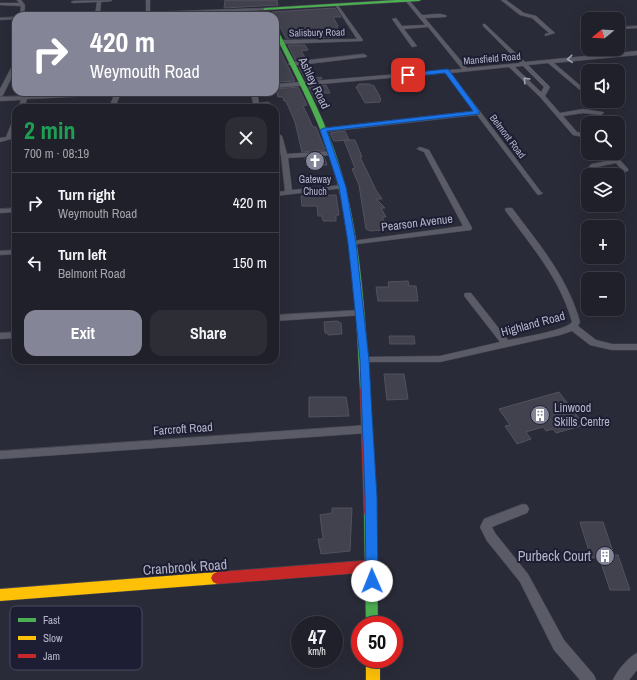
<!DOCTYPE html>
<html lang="en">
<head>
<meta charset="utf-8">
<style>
  body { margin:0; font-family:"Archivo Narrow",sans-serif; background:#2d2d36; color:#f1f3f6; height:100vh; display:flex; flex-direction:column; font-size:15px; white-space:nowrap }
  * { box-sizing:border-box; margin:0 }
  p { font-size:13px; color:#a2a3a8 }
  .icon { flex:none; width:22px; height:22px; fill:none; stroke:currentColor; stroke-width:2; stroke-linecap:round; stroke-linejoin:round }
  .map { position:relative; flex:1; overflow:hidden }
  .drawer { position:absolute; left:12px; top:104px; width:267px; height:260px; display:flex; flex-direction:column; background:#20202a; border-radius:12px; box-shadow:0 4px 16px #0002,0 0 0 1px #3d3e47 }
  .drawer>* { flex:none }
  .top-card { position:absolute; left:12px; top:12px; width:267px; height:84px; border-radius:12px; box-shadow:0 4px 16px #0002,0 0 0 1px #3d3e47; background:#848596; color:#fff; overflow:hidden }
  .needle { width:26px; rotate:252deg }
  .tools { position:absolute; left:581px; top:12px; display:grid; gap:8px }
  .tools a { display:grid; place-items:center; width:44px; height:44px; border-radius:8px; background:#20202a; box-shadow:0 4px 16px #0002,0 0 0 1px #3d3e47; font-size:20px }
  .speed { position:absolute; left:291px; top:616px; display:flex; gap:8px; font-size:20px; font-weight:700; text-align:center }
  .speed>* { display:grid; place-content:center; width:52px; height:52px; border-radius:50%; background:#20202a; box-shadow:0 4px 16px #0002,0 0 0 1px #3d3e47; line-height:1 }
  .speed small { font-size:10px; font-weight:400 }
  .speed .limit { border:6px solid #d22; background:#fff; color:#111 }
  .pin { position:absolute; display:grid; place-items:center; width:34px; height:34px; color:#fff; margin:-17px; border-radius:8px; box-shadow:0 2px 6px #0006 }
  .me { position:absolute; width:44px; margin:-22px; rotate:359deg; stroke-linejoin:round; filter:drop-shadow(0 0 3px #0008) }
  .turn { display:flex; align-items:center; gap:14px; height:84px; padding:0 12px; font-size:18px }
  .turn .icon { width:52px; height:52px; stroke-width:2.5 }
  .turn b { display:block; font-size:28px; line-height:34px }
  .round { display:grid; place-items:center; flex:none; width:42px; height:42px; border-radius:12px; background:#2d2d36 }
  .head { display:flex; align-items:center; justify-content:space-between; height:68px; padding:0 12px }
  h1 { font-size:24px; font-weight:700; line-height:30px; color:#1e9e55 }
  .primary-button { display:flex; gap:8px; margin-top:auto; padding:8px 12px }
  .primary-button a { flex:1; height:46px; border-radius:12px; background:#848596; color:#fff; font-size:16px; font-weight:700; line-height:46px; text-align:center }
  .primary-button a+a { background:#2d2d36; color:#f1f3f6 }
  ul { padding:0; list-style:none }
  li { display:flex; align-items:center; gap:12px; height:60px; padding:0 12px; border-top:1px solid #3d3e47 }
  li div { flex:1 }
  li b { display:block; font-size:15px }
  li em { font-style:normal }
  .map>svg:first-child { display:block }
</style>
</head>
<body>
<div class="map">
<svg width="637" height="680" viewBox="0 0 637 680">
  <rect width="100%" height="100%" fill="#2a2b38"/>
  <g fill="#42424e" stroke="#52525f">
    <polygon points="225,0 277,0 278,5 224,8"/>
    <polygon points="335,8 341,17 333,17 338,26 337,26 340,37 286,38 272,12"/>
    <polygon points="252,12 253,16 224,16 224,13"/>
    <polygon points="288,45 305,45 308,50 301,51 306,59 295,60"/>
    <polygon points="275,46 278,46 295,81 275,82 275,72 277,72 275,65 275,61 277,61 275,56"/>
    <polygon points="309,65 315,78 321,77 322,79 306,80 299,67"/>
    <polygon points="359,84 369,84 374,86 379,95 381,100 380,101 380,102 365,103 356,87"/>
    <polygon points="326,85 330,93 321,93 327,103 318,104 309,87"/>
    <polygon points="298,87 307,105 303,106 305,110 313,127 316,127 325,150 302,152 295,122 286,101 284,101 283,97 278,97 276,89"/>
    <polygon points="345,131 349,140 334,141 330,133"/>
    <polygon points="344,140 355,140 362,157 360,157 376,190 382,199 376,199 385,208 381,208 386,217 382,217 388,227 381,228 382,230 370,231 366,229 359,185 352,169 355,168"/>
    <polygon points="324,157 327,165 307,166 305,158"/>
    <polygon points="336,195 339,215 336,215 336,221 323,221 322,216 318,216 317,206 302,206 301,196"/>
    <polygon points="408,281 409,286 416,286 418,301 378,301 376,287 389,287 388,282"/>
    <polygon points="337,321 341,323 342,334 328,335 328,333 325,333 324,322"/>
    <polygon points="389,336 414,336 415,344 390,344"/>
    <polygon points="384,374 404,374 408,399 387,400"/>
    <polygon points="559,392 584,425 556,433 553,429 546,431 543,427 526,432 531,439 517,444 505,426 510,425 499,409"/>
    <polygon points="309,397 346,397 349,416 309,417"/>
    <polygon points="332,508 352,508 350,551 321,554 318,539 323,539 320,515 332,513"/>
    <polygon points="580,522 603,522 614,555 618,555 630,590 610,590 599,557 591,558"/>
  </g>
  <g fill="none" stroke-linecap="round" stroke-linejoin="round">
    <defs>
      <g id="street">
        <polygon points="17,0 21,0 25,5 24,16 20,16 21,6 0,5 0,3 19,3"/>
        <polygon points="111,0 112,1 101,2 100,14 146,12 146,0 150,0 150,12 265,8 267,9 265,10 128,16 91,16 95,15 97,2 73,3 71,2 73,1"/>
        <path d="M405 0H409L422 15C431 15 440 12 447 16L445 17 425 18 467 68 520 63 483 26V24H485L525 62 637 51V55L554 63 582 87 583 88 580 90 548 63 528 65 550 87 545 96 560 113 583 109 603 112 604 113 601 115 583 113 563 116 577 132 588 134V138L573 135 540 97 509 67 451 73 541 192 543 193 539 195 537 194 477 115 324 132 321 130 324 128 474 111 446 73 275 88V84L462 69 428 27 404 29 417 46 412 47 392 19 396 18 402 26 425 25ZM523 66 544 87 541 92 515 67Z"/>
        <polygon points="501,0 506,0 524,13 536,16 555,33 545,36 545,34 549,33 532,18 520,15"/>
        <polygon points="337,4 363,40 362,41 280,44 277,42 280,40 357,39 335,5"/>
        <polygon points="16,17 16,19 0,20 0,18"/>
        <polygon points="637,26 637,28 618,29 618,27"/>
        <polygon points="364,54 367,56 366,57 291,66 288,64 291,62"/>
        <polygon points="16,62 16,69 3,95 0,97 0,89 13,64"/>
        <polygon points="109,92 147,92 144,94 120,95 115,108 109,108 114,95 27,99 24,108 18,108 21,100 0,101 0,97"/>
        <polygon points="251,92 257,92 259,103 268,102 271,104 260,107 260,108 254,108"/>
        <polygon points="16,118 16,127 11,139 0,142 0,138 6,137 13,120"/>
        <polygon points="279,134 282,136 287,154 332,151 335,153 332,155 288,158 292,190 342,185 345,187 344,188 275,196 275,192 285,191 281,156 276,136"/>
        <polygon points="420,147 429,150 472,228 471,230 349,245 348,243 349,241 352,241 463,226 424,152 417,149"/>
        <polygon points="618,159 620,160 628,169 628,171 612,175 599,175 600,174 621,169 616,163 592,168 589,166 592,164"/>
        <polygon points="16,208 16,212 0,213 0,209"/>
        <path d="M506 208H512C539 244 568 278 580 322L578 326 596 340 612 344H637V350H612L590 345 572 331 560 335 440 362H361L359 360 361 358 364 357 440 356 500 342 465 297 464 295 465 293H471L508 340C520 338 567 330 572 322 560 278 531 246 505 210Z"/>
        <polygon points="16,250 16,254 0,255 0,251"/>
        <polygon points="360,310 363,311 364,313 363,315 275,321 275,315"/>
        <polygon points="16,332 16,338 0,339 0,333"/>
        <polygon points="368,425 372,426 373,429 372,432 368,433 0,459 0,451"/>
        <polygon points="523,504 527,505 529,509 527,513 492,527 495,533 528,574 564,640 594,675 596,680 580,680 554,650 520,582 487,541 480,527 484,519"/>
        <path d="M637 653V670L629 680H613C617 671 628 657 637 653Z"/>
      </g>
      <g id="fast">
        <polygon points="396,0 421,0 419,1 265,10 263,9 265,8"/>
        <path d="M275 28 277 29C298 69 320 109 335 152 361 228 364 309 370 388L368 391H362L360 388C356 309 353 229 329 153 315 112 294 73 275 34Z"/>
        <polygon points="370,508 374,509 376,513 378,625 366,625 364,513 366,509"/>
      </g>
      <g id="slow">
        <polygon points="217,572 221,574 223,578 221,582 217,584 0,601 0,589"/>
        <rect x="366" y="659" width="14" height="21"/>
      </g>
      <g id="jam">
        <polygon points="365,384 368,385 370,388 376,513 374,517 370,518 366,517 364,513 360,388 362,385"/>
        <polygon points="372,560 376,562 378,566 376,570 372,572 217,584 213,582 211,578 213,574 217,572"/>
      </g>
    </defs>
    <use href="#street" stroke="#464751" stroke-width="1"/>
    <use href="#fast" stroke="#464751" stroke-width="1"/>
    <use href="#slow" stroke="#464751" stroke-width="1"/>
    <use href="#jam" stroke="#464751" stroke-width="1"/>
    <use href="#street" fill="#5a5b66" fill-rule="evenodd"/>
    <use href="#fast" fill="#4caf50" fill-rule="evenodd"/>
    <use href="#slow" fill="#ffc107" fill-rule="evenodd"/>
    <use href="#jam" fill="#c62828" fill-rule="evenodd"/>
  </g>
  <defs><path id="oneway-chevron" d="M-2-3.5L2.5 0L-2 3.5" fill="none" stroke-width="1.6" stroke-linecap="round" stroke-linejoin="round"/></defs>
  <g stroke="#a2a3b5">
    <use href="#oneway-chevron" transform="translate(570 59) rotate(175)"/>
    <use href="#oneway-chevron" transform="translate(526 80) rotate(-135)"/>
  </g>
  <polygon fill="#1a73e8" stroke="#114b97" points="447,69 449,70 479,111 479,114 327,131 346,187 356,243 359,271 369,360 372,415 377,497 378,581 376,585 372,587 368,585 366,581 365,497 362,415 360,360 351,271 348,243 339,187 320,130 324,128 473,111 445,73 408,77 406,75 408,73"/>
  <defs>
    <symbol id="church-disc" viewBox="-11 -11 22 22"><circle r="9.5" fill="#848596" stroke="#1d1e33"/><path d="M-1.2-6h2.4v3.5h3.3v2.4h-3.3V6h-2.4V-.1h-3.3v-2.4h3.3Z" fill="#fff"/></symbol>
    <symbol id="building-disc" viewBox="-11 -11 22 22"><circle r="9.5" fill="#848596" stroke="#1d1e33"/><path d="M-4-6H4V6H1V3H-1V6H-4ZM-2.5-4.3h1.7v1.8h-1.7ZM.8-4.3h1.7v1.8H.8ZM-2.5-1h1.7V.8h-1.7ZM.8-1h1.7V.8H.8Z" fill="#fff"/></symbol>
  </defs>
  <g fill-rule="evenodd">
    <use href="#church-disc" x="304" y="150" width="22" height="22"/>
    <use href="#building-disc" x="529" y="404" width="22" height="22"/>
    <use href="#building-disc" x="594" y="545" width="22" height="22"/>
  </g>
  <g text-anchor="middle" stroke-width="4" stroke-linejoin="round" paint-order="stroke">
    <g font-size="10" fill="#b4b5c9" stroke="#1d1e33">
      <text transform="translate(317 32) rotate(-1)" y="4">Salisbury Road</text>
      <text transform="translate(492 58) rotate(-5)" y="4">Mansfield Road</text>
      <text transform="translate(508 136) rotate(53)" y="4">Belmont Road</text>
    </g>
    <g font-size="10" fill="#b4b5c9" stroke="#1d1e33">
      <text x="315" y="183">Gateway<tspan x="315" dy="12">Chuch</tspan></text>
    </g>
    <g font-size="12" fill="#b4b5c9" stroke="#1d1e33">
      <text transform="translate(314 83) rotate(64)" y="4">Ashley Road</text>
      <text transform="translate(417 223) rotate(-7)" y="4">Pearson Avenue</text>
      <text transform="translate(533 324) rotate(-15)" y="4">Highland Road</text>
      <text transform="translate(183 429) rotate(-4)" y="4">Farcroft Road</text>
    </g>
    <g font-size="12" fill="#b4b5c9" stroke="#1d1e33" text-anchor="start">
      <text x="554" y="412">Linwood<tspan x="554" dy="14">Skills Centre</tspan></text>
    </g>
    <g font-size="14" fill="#b4b5c9" stroke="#1d1e33" text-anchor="end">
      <text x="591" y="561">Purbeck Court</text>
    </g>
    <g font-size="14" fill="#b4b5c9" stroke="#1d1e33">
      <text transform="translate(185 567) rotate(-4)" y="5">Cranbrook Road</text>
    </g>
  </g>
  <rect x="10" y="606" width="132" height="64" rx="6" fill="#1d1e33" stroke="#4a4b60" stroke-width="1"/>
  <rect x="18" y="618" width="18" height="4" fill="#4caf50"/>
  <rect x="18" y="636" width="18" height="4" fill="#ffc107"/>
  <rect x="18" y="654" width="18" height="4" fill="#c62828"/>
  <g font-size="11" fill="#b4b5c9">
    <text x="43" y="624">Fast</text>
    <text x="43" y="642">Slow</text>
    <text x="43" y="660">Jam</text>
  </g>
</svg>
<div class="tools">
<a><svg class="needle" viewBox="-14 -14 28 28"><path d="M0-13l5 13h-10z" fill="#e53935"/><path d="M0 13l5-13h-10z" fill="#a2a3a8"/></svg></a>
<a><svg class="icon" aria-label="sound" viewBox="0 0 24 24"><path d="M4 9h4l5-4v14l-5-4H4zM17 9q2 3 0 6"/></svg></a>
<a><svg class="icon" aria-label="search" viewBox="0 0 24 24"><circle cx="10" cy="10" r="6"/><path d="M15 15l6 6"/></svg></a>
<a><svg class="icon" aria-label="layers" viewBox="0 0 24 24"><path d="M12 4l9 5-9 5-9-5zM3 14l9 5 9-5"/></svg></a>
<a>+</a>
<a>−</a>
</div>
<div class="speed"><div>47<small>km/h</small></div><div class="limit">50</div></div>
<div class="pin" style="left:408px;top:75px;background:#d93025"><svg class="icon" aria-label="arrive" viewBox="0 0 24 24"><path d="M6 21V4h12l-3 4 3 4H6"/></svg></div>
<svg class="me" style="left:372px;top:581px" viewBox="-20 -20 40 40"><circle r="19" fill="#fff"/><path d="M0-13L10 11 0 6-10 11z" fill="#1a73e8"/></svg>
<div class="top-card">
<div class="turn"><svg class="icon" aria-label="right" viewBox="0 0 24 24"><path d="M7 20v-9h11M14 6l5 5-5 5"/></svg><div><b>420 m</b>Weymouth Road</div></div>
</div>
<section class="drawer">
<div class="head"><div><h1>2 min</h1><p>700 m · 08:19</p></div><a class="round"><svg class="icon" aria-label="close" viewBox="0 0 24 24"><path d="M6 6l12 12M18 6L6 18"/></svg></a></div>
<ul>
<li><svg class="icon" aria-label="right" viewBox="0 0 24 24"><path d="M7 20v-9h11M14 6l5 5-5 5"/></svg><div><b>Turn right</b><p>Weymouth Road</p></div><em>420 m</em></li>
<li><svg class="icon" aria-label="left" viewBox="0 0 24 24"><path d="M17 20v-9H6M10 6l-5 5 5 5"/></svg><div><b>Turn left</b><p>Belmont Road</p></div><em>150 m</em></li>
</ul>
<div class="primary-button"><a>Exit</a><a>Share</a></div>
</section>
</div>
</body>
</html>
